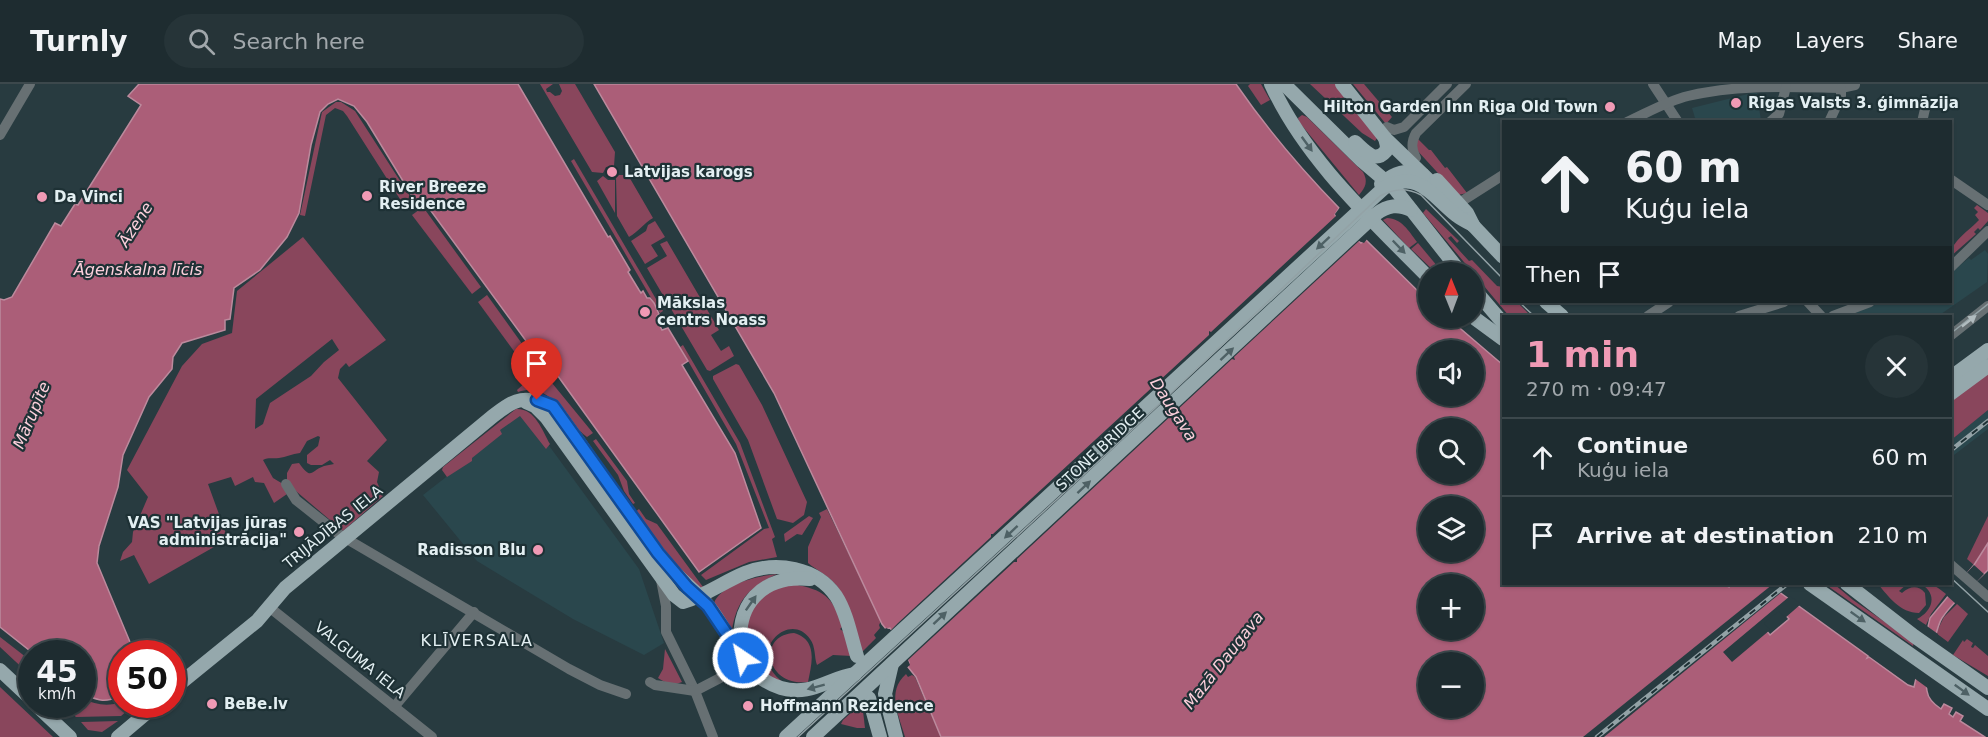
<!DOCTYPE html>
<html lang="en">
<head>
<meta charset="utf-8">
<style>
  body { margin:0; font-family:"DejaVu Sans",sans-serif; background:#263438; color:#f1f3f6; height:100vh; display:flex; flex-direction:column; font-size:22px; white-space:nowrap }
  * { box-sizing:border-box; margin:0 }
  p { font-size:20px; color:#a1a7ab }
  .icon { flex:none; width:33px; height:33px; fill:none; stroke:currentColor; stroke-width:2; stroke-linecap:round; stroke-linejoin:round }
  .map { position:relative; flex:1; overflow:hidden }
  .panel { position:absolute; left:1502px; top:231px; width:450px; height:270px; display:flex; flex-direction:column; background:#1e2c30; border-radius:0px; box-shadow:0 2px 4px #0004,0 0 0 2px #3c484c }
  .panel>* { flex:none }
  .top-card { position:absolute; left:1502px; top:36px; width:450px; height:183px; border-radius:0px; box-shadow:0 2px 4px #0004,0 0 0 2px #3c484c; background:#1e2c30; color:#f1f3f6; overflow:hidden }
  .needle { width:39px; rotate:359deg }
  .tools { position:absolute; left:1418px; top:178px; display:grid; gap:12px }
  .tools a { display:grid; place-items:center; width:66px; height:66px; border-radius:50%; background:#1e2c30; box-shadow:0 2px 4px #0004,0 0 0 2px #3c484c; font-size:30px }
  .speed { position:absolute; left:18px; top:556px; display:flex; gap:12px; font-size:30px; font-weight:700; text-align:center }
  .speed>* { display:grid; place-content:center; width:78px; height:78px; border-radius:50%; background:#1e2c30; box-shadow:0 2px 4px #0004,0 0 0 2px #3c484c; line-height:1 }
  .speed small { font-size:15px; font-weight:400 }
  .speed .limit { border:9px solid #d22; background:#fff; color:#111 }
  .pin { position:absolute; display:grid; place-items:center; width:51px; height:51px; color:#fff; margin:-62px -26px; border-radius:50% 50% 50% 0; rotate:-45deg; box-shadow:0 0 6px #0007 }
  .pin .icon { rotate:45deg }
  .me { position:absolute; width:66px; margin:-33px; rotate:326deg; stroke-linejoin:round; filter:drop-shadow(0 0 4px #0008) }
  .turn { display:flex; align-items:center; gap:21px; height:126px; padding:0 24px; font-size:27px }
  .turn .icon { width:78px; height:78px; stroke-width:2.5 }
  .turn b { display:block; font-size:42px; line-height:51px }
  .then { display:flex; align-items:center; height:57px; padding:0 24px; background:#0003; gap:12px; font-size:22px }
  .round { display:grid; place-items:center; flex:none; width:63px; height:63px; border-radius:32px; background:#263438 }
  .headline { display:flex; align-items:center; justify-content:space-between; height:102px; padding:0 24px }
  h1 { font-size:36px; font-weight:800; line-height:45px; color:#f09ab5 }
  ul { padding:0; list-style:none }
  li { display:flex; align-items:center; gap:18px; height:78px; padding:0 24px; border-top:2px solid #3c484c }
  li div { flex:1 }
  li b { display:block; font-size:22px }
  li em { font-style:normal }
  header { display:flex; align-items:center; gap:36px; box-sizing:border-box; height:84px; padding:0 30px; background:#1e2c30; border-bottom:2px solid #3c484c }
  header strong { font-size:28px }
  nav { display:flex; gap:33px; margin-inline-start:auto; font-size:21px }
  .search { width:420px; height:54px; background:#263438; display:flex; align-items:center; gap:15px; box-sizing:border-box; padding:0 21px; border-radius:33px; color:#a1a7ab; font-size:22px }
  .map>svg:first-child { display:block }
</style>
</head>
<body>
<header>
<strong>Turnly</strong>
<div class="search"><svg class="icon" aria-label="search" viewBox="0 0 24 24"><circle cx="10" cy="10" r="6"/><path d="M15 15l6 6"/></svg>Search here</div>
<nav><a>Map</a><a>Layers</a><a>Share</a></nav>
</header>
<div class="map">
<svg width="1988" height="653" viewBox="0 0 1988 653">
  <rect width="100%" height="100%" fill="#283b40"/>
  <g fill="#2a474d">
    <polygon points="1752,9 1757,9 1761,37 1696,37 1692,24"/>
    <polygon points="1985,166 1988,170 1987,198 1941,230 1942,232 1848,232 1882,218 1950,218 1950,189 1969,174 1971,176"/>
    <polygon points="523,326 639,485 664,559 644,571 573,535 477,477 423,411 450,390 445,383"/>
    <polygon points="1988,326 1988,345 1950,374 1950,357"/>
  </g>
  <g fill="#89465c" fill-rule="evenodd">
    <polygon points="540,0 553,0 546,5 547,8 550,8 555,12 560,11 562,7 559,0 575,0 615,68 614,82 606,83 603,89 592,88"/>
    <polygon points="1250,0 1261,0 1270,16 1261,21 1248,2"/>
    <polygon points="1310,0 1336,0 1379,51 1375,57 1362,49"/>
    <polygon points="1353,0 1364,0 1392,33 1386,40"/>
    <polygon points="336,18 341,18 355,27 415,120 409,125 407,122 405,123 347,32 343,27 335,24 326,31 305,132 300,131 322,28"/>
    <path d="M1302 31 1307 33 1363 88C1368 97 1366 103 1359 111L1299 38 1298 34Z"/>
    <polygon points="1417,54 1429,66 1431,66 1445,84 1447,83 1467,109 1458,111 1415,64"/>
    <polygon points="574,75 663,227 660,229 571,77"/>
    <path d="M619 91H628L653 134C644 139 639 147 629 153L617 132 616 94Z"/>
    <polygon points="603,92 608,96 615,96 615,129 597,97"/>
    <path d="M1977 121 1988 129V137L1980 146 1978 144 1974 148 1976 150 1950 173C1950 158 1970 146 1979 136L1975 131 1978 128 1974 124Z"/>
    <polygon points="423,123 481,203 472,210 412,131"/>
    <polygon points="1426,125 1459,157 1457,159 1451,152 1448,154 1469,177 1472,176 1497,202 1503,203 1503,218 1517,218 1531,232 1509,232 1423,129"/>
    <path d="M1387 134C1402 135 1408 146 1417 158L1409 164 1383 136Z"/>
    <polygon points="655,137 665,153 651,161 658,172 645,180 631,157 646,147 648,141"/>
    <path d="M303 153 386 256 349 283 346 279 340 285 338 294 387 356 367 377 379 388 377 398 383 412 343 447 297 408 287 398V389L292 380 299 379C312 397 310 387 324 382 327 381 331 381 334 380L330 376 322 381H311L307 379V371L318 362 320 353 318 352 307 357 300 369C292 370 286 373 279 374 272 375 269 373 263 376L273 394 283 400 287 410 274 419 264 399 255 398 253 393 235 402 231 393 208 400 228 455 149 500 134 471 120 477 123 468 132 458 133 448 148 413 127 386 182 282 202 260 232 249 237 207ZM332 255 339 266 324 278 311 292 270 319 263 340 255 345 256 315Z"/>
    <polygon points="667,157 719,246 711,251 721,267 729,262 734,272 710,287 707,286 647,184 667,172 660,160"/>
    <polygon points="1418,159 1443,189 1436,189 1411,165"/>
    <polygon points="487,211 533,275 524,281 478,218"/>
    <polygon points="683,261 740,359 775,453 772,455 777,473 749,478 706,496 701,491 764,445 769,444 736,360 680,263"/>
    <polygon points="736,280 739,281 762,321 807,418 804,431 793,439 777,435 748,356 713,295 713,292"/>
    <polygon points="1988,289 1988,326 1950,357 1950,317"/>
    <path d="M526 298 552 299 593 349 587 353C564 337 553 297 518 308L517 306Z"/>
    <path d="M516 325C535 324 542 346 550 360L546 365 520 332 500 346 502 350 472 374V377L447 393 442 386 443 383Z"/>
    <polygon points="596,355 627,397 629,410 635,419 633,420 624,407 618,391 593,357"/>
    <polygon points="639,425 646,435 657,440 703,503 699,503 669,475 634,429"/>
    <path d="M827 425 881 537 879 541 880 544 874 551 876 554 861 569C855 550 849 518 837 502 829 492 818 487 808 479V463L821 433 819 429Z"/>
    <polygon points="809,432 813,434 802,451 797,450 785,458 784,450"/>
    <polygon points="1988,432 1988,459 1974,481 1967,475"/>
    <path d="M777 490C750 503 737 515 732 546L714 519C721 500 758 492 777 490Z"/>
    <path d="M793 500C824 506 832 512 843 542L840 545 844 548 852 572 833 571 817 581C814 573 816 563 810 555 789 525 743 570 784 599L772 596 752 578 746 566 749 526 768 507Z"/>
    <polygon points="1825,500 1834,500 1853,516 1914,558 1913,562"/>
    <path d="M1878 500H1907L1899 507 1902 509C1910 502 1918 501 1925 509L1926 521 1919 529C1900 529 1888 512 1878 500Z"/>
    <path d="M1921 500C1933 499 1937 503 1946 510L1931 530 1926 541 1917 535C1933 527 1938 510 1921 500Z"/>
    <polygon points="1957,520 1968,530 1948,558 1936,549 1944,533"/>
    <path d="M794 549C818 556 812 579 808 598 765 603 757 551 794 549Z"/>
    <polygon points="0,553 31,577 31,592 0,563"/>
    <polygon points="1967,555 1973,559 1971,563 1973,564 1975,561 1988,572 1988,592 1953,571 1963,556 1964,558"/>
    <path d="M665 565 682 598C673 602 665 599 658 594L663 585Z"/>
    <path d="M906 590 908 593 912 591 915 593 941 653H905C899 631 886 608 906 590Z"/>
    <polygon points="0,603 53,653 0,653"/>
    <path d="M83 615C95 620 109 624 121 617L122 621H134L121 632 76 633 63 621H82Z"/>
    <polygon points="862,619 865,644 857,644 841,640 843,636"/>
    <polygon points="118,637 102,648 88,646 81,638"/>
  </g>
  <g fill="#ab5e78" stroke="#bc8a9d" stroke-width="1.5" fill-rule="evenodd">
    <path d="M139 0H518L608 153 610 152 630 186 628 188 639 206 641 209 643 207 647 214H650L654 219 659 230 657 232 663 240 660 242 662 246 668 244 688 277 682 281 735 369 761 444 699 488 555 288 544 274 540 276 423 116 417 120 367 38 354 22 338 15 328 20 320 28 311 61 299 129 287 153 260 186 234 204 230 235 225 236V246L182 259 173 273 172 285 149 313 123 371 118 403 99 462 97 479 135 570H122L121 612C104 619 100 617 83 610L82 570H34L0 543V215L4 216 12 213 55 139 61 142 75 120 78 121 141 21 128 12Z"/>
    <path d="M594 0H1236C1267 45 1301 85 1339 124L1335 131 1361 159 1366 156 1428 217V234H1448L1503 281V500H1723L1729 503V500H1768L1868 572 1867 574 1869 573 1908 601 1914 603 1930 534 1974 481 1988 459V486C1973 501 1954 516 1942 534 1936 544 1924 596 1927 607 1928 615 1935 621 1941 625L1944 620 1952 624 1949 630 1953 633 1956 628 1963 632 1960 637 1985 653H941L916 593 908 583 909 578 890 544 886 545 882 540 774 309ZM1428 267H1473V312H1428ZM1428 345H1473V390H1428ZM1428 423H1473V468H1428ZM1428 501H1473V546H1428ZM1779 523 1789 535 1770 551 1760 539ZM1428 579H1473V624H1428Z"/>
  </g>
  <g fill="#283b40">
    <polygon points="1341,122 1342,125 1338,130 1362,156 1365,153 1368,154 1364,159 1359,157 1234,273 1235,276 1232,275 1017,475 1017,478 1014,478 908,576 910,581 905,585 907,580 888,547 883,547 886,544 891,546 898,539 991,453 991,450 993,450 1209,251 1209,247 1211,248 1336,132 1335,130"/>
    <polygon points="1974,481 1984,490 1956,520 1946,511"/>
    <polygon points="1773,500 1783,507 1604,653 1583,653"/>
    <polygon points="1790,512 1801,520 1785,534 1779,527 1764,539 1770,546 1732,578 1723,568"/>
    <polygon points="1924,540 1938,550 1929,605 1914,594"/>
  </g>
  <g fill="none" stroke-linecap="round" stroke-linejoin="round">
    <g stroke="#677073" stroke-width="10">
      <polyline points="1653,0 1678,38"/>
      <path d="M1627 38C1647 29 1667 17 1688 12 1739 0 1789 3 1841 4L1855 1"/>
      <polyline points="1770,38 1779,30 1786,3"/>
      <polyline points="1829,38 1841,12 1841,4"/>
      <polyline points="1922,38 1925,25"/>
      <polyline points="1387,43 1394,46 1404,43 1447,0"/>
      <polyline points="0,51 30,0"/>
      <path d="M1416 74C1411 65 1411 58 1416 49L1466 0"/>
      <polyline points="1950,95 1988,121"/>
      <polyline points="1459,119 1503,91"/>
      <polyline points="1950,184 1988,147"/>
      <polyline points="1808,218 1821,232"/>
      <polyline points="1648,232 1669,218"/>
      <polyline points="1739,232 1784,218"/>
      <polyline points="1833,232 1870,218"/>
      <polyline points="1950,252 1988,222"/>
      <polyline points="286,400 296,416 340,451 569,585 600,601 626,610"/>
      <polyline points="1950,480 1988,513"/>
      <polyline points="661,496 666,522 666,548 695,607 713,653"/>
      <polyline points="269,523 432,653"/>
      <polyline points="650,598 655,601 695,607 747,580"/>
      <polyline points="394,623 474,528"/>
    </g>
    <g stroke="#95a8ac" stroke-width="14">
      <path d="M1271 0C1305 75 1371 135 1428 193"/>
      <polyline points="1284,0 1362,77 1395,105 1461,189"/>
      <polyline points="1342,0 1385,54 1439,106"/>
      <path d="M1355 58C1365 67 1375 80 1386 67L1387 62 1385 54"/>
      <polyline points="1437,96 1467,129 1473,141"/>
      <path d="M1381 100C1395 88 1405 85 1423 91"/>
      <polyline points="1467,135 1503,173"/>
      <polyline points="1473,204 1503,239"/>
      <polyline points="1546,218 1562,232"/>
      <polyline points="1473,233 1503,255"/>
      <polyline points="1950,294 1988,266"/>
      <polyline points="1950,310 1988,282"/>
      <path d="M526 318 535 322 546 333 674 511 683 518C705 512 723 498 745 489 776 477 816 483 836 512 847 529 851 553 857 572"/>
      <polyline points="1810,500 1988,625"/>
      <polyline points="1847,500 1914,552 1988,604"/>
      <path d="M742 569C733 522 762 490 810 495"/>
      <polyline points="892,580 885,610 896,653"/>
      <polyline points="0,586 32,616"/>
      <path d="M172 606 257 537 285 504 493 332C517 313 524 312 553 322 592 374 626 431 668 481 681 497 698 508 710 524 731 551 743 593 781 604 811 613 828 594 855 590"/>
      <polyline points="869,614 880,653"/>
      <polyline points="36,621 70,653"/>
      <polyline points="118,653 156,621"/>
      <path d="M786 653 1384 104C1419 85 1432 112 1456 131 1461 135 1467 138 1473 141"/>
      <path d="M813 653 1376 130C1388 121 1398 120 1411 126"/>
    </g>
    <g stroke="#93a2a6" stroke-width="1.5">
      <polyline points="1519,218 1534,232"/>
      <polyline points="1950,250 1988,220"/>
      <polyline points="1950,493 1988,528"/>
      <path d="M798 653 1115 362 1380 112C1395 104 1407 104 1421 111L1503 195"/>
    </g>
    <defs>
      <g id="rail">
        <polyline points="1950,367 1988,337"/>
        <polyline points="1597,653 1787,500"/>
      </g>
    </defs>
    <use href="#rail" stroke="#93a2a6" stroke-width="4.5"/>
    <use href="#rail" stroke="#1e3135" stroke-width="2" stroke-dasharray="7" stroke-linecap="butt"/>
  </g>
  <defs><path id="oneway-solid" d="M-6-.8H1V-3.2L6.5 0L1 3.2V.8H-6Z" transform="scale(1.5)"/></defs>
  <g fill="#4e6165">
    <use href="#oneway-solid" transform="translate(1307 60) rotate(54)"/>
    <use href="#oneway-solid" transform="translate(1323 159) rotate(137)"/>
    <use href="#oneway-solid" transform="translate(1399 163) rotate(46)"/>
    <use href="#oneway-solid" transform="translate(1227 270) rotate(-43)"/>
    <use href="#oneway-solid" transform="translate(1084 403) rotate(-43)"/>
    <use href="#oneway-solid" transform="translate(1011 448) rotate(137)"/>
    <use href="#oneway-solid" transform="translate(751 519) rotate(-55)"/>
    <use href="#oneway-solid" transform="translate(1858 533) rotate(35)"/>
    <use href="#oneway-solid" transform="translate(940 534) rotate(-43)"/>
    <use href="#oneway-solid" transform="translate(816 603) rotate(165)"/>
    <use href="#oneway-solid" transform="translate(1962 606) rotate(36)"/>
  </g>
  <use fill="#b1bcbf" href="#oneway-solid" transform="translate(1969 237) rotate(-38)"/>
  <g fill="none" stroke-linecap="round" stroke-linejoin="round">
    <defs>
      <polyline id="route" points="537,316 553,322 658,469 687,503 708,522 743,574"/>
    </defs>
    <use href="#route" stroke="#114b97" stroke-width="15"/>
    <use href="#route" stroke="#1a73e8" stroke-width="10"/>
  </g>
  <g fill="#f09ab5" stroke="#1e3135" stroke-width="2">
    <circle cx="1736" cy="19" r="6"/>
    <circle cx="1610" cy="23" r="6"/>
    <circle cx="612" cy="88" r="6"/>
    <circle cx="367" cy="112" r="6"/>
    <circle cx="42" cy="113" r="6"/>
    <circle cx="645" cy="228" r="6"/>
    <circle cx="299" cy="448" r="6"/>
    <circle cx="538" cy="466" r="6"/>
    <circle cx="212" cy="620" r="6"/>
    <circle cx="748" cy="622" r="6"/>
  </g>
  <g text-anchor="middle" stroke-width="4.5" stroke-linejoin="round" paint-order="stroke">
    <g font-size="15" font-weight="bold" fill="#e3eff2" stroke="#1e3135" text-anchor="start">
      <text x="1748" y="24">Rīgas Valsts 3. ģimnāzija</text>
      <text x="1598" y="28" text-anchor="end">Hilton Garden Inn Riga Old Town</text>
      <text x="624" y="93">Latvijas karogs</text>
      <text x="379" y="108">River Breeze<tspan x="379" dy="17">Residence</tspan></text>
      <text x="54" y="118">Da Vinci</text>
      <text x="657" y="224">Mākslas<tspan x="657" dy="17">centrs Noass</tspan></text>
      <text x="287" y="444" text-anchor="end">VAS "Latvijas jūras<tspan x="287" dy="17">administrācija"</tspan></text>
      <text x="526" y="471" text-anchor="end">Radisson Blu</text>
      <text x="224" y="625">BeBe.lv</text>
      <text x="760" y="627">Hoffmann Rezidence</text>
    </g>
    <g font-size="15" fill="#e3eff2" stroke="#1e3135">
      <text transform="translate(1100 365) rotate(-43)" y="5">STONE BRIDGE</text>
      <text transform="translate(333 443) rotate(-39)" y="5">TRIJĀDĪBAS IELA</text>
      <text transform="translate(360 576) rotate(39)" y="5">VALGUMA IELA</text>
    </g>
    <g font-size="16" font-style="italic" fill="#fdd0dc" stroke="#1e3135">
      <text transform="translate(135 140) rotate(-57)" y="6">Āzene</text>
      <text x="138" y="191">Āgenskalna līcis</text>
      <text transform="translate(1174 325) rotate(57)" y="6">Daugava</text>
      <text transform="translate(31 331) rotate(-67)" y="6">Mārupīte</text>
      <text transform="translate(1223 576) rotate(-52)" y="6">Mazā Daugava</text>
    </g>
    <g font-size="16" letter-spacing="1.5" fill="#e3eff2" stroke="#1e3135">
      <text x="477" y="562">KLĪVERSALA</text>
    </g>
  </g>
</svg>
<div class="tools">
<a><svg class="needle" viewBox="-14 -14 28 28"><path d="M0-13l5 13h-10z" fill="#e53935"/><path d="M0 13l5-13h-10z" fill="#a1a7ab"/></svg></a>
<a><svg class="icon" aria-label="sound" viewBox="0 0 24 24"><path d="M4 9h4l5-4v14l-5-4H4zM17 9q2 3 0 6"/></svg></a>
<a><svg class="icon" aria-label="search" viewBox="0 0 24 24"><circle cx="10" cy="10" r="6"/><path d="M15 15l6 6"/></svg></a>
<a><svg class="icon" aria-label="layers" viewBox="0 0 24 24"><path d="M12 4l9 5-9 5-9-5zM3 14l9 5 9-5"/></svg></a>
<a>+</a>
<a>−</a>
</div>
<div class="speed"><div>45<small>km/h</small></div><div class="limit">50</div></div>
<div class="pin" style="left:537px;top:316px;background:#d93025"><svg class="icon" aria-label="arrive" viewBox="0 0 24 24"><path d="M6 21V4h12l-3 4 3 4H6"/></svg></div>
<svg class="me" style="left:743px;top:574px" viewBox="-20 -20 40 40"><circle r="17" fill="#1a73e8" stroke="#fff" stroke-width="3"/><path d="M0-11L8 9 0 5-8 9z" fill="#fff"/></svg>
<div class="top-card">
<div class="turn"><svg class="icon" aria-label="ahead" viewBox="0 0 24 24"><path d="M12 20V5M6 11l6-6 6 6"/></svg><div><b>60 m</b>Kuģu iela</div></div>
<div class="then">Then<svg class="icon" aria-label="arrive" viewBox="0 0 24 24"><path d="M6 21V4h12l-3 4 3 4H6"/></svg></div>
</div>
<section class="panel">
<div class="headline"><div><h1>1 min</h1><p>270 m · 09:47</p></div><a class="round"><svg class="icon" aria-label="close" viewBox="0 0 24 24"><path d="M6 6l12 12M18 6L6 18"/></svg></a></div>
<ul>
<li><svg class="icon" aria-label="ahead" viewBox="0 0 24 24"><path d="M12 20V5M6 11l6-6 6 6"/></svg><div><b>Continue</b><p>Kuģu iela</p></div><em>60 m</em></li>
<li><svg class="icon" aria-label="arrive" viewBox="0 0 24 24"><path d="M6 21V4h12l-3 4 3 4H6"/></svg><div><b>Arrive at destination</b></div><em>210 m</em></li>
</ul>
</section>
</div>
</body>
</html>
